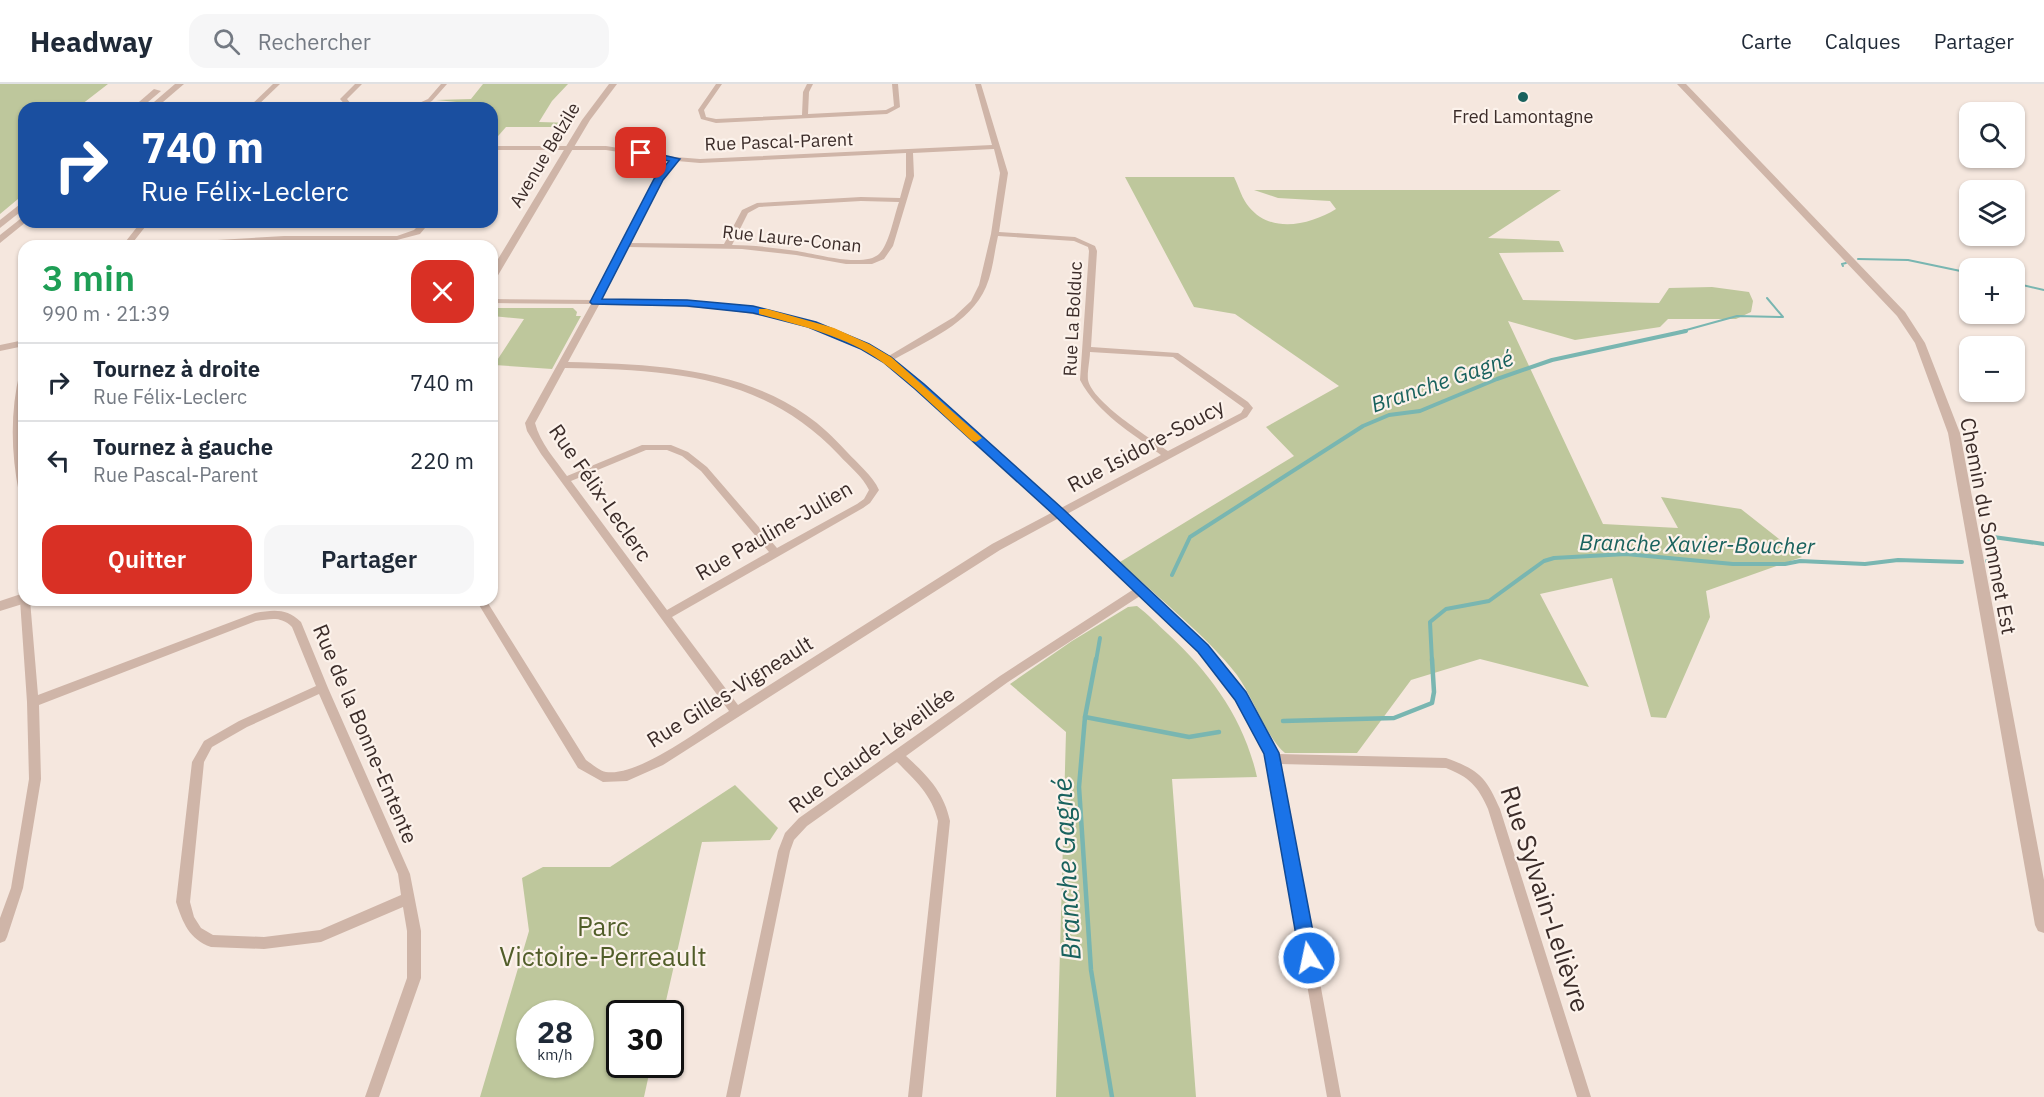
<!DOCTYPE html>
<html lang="fr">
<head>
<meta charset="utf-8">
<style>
  body { margin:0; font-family:"IBM Plex Sans",sans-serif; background:#f6f6f7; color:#1f2937; height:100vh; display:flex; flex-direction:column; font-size:22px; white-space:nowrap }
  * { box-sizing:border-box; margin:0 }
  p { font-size:20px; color:#747a83 }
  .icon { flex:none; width:33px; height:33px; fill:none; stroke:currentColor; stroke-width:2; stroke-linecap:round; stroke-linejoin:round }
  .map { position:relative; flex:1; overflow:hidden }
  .details { position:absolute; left:18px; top:156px; width:480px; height:366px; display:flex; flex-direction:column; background:#fff; border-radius:18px; box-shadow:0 2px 4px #0004 }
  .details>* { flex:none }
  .guide { position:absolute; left:18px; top:18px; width:480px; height:126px; border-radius:18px; box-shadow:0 2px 4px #0004; background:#1a4fa0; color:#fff; overflow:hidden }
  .controls { position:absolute; left:1959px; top:18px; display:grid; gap:12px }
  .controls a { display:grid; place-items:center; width:66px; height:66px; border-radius:12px; background:#fff; box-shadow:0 2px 4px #0004; font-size:30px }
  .speed { position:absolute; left:516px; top:916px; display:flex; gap:12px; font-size:30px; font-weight:700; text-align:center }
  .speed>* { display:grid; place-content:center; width:78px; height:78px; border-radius:50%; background:#fff; box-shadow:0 2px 4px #0004; line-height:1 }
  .speed small { font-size:15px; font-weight:400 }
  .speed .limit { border:3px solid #111; border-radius:9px; background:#fff; color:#111 }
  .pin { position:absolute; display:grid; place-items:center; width:51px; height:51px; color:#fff; margin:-26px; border-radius:12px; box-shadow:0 3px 9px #0006 }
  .me { position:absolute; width:66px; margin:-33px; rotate:350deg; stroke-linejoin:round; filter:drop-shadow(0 0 4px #0008) }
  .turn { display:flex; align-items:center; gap:21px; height:126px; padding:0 24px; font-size:27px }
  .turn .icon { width:78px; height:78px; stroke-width:2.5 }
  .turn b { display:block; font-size:42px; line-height:51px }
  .round { display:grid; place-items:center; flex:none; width:63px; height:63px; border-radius:18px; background:#f6f6f7 }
  .summary { display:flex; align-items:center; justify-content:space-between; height:102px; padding:0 24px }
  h1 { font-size:36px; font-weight:600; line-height:45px; color:#1e9e55 }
  .cta { display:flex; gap:12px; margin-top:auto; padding:12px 24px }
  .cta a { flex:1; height:69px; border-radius:18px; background:#d93025; color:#fff; font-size:24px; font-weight:600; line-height:69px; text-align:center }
  .cta a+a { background:#f6f6f7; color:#1f2937 }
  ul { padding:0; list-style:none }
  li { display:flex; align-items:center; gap:18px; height:78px; padding:0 24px; border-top:2px solid #e0e1e3 }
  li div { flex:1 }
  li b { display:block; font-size:22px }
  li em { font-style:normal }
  header { display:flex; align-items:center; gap:36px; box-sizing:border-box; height:84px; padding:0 30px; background:#fff; border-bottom:2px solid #e0e1e3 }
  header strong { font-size:28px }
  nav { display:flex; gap:33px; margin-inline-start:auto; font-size:21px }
  .search { width:420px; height:54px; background:#f6f6f7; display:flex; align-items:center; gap:15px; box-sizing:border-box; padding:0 21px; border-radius:18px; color:#747a83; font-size:22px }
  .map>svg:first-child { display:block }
</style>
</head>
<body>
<header>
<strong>Headway</strong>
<div class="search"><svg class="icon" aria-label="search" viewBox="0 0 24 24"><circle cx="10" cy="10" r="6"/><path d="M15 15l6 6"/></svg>Rechercher</div>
<nav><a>Carte</a><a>Calques</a><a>Partager</a></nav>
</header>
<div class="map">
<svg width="2044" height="1013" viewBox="0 0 2044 1013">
  <rect width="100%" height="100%" fill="#f5e7de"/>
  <g fill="#bec79c" fill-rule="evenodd">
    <polygon points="0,0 108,0 77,24 24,24 24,110 0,130"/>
    <polygon points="483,0 568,0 552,17 539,38 572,39 569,43 506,43 492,59 492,24 464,24 467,19 436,16 471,15"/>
    <path d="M1125 93H1234C1239 103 1242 115 1249 123 1271 150 1310 141 1336 125L1330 117 1278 114 1254 106H1561L1488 154 1559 157 1564 168 1499 169 1523 216 1659 219 1669 204 1712 203 1749 208 1753 217 1751 228 1736 235H1668L1660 243 1575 256 1508 237 1603 440 1678 444 1661 413 1741 425 1802 473 1706 507 1710 533 1666 634 1651 633 1612 494 1540 510 1589 603 1480 575 1411 596 1357 669H1285C1267 655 1253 613 1237 591 1205 550 1158 514 1120 478L1294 372 1266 343 1339 302 1235 230 1194 223Z"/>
    <polygon points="492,224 573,224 577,228 576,232 581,232 552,285 494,281 524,235 492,232"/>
    <path d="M1137 522C1148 530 1158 541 1168 550 1211 590 1244 635 1257 693L1172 695 1196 1013H1056L1066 648 1010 600 1072 557 1128 523Z"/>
    <path d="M735 701 778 744 770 756 702 758 663 930H620V981H651L644 1013H480L529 847 522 794 543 783H610ZM530 930H580V981H530Z"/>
  </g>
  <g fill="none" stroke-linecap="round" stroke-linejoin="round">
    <g stroke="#79b6b1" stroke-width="2">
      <polyline points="1858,175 1908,176 1970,189"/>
      <polyline points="1843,182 1842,180 1846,179"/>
      <polyline points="2014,199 2044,206"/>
      <polyline points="1679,248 1737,232 1783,233 1767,214"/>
    </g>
    <g stroke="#79b6b1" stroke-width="4">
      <polyline points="1987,477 1996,477 1986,452 2044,460"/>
      <polyline points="1172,491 1190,453 1363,342 1389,331 1420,327 1497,295 1552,276 1686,247"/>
      <polyline points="1096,577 1100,554"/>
      <polyline points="1432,577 1430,538 1446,525 1489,517 1544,477 1554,474 1626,470 1733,480 1785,480 1800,477 1865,480 1898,476 1962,478"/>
    </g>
    <g stroke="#79b6b1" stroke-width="4.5">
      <polyline points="1096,575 1085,633 1079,703 1091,886 1112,1013"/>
      <polyline points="1085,633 1189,653 1219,648"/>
      <polyline points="1283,637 1394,634 1432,619 1434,608 1432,575"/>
    </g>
    <g fill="#cfb5a8" fill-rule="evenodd">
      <polygon points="273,0 280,0 255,24 248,24"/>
      <polygon points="355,0 362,0 347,15 351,20 417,20 428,15 441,0 447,0 432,17 418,24 347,23 340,15"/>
      <polygon points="716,0 722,0 704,26 706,33 716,35 802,31 803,8 807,0 813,0 809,8 808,30 886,26 894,22 892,0 898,0 900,23 887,30 716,39 701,35 698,26"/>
      <path d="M975 0H981L1008 89 999 148 1075 153 1095 162 1097 167 1091 263 1178 269 1248 318 1253 324 1247 333 1067 430 1207 562 1244 609 1278 670 1446 674C1479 686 1486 693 1500 725L1591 1013H1577L1488 725C1478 702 1469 693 1446 684L1280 680 1341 1013H1327L1266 670 1236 615 1199 568 1140 512 1008 598 906 672C927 691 944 708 950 737L922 1013H908L938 737C932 711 915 696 897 678L807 742 794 756 790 767 740 1013H726L778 767 785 749 799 734 1000 592 1134 505 1059 434 1000 466 663 681 627 697 603 698 578 684 476 516H486L586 676C592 680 600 687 606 688 638 693 702 644 729 627L541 370 527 347 525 339 591 220 492 219V215L594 216 654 95 670 76 606 66H492V62H606L675 73 700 75 992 61ZM994 65 1000 89 991 150 979 201 971 217 954 233 887 273 833 245 794 233 725 220 687 217 602 216 628 163 742 165 796 171 846 180H872L884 175 893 162 914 92 913 69ZM906 69V92L900 114 861 113 757 119 742 126 724 160 630 159 661 96 677 77 700 79ZM861 117 899 118C894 132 889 161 879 170 864 184 816 170 797 167 775 164 753 161 732 161L748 129 759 123ZM998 152 1074 157 1088 163 1089 167 1080 296C1098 330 1131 348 1161 371L1061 424 893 276C926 257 970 240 986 203 993 187 994 169 998 152ZM599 221C703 222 789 222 882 277 899 287 918 308 934 322 973 357 1013 393 1053 428L992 460 738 621 672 533 863 424 870 419 879 406C873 392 857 379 847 368 834 354 821 341 806 331 738 283 648 280 568 278ZM1090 268 1173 273 1244 324 1241 329 1168 367C1149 353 1093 319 1088 296 1087 288 1090 276 1090 268ZM565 284C669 286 763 290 839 371 849 382 863 393 869 406L864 415 857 420 777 464 707 383 688 368 671 361H642L567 392C555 375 540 359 535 339ZM646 366H667L682 372 701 387 769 468 667 526 571 397Z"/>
      <polygon points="141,138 149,138 134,157 140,162 131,162 126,157"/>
      <polygon points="422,138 430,138 420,150 397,156 284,156 188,162 145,162 149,160 284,152 397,152 414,146"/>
      <polygon points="24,256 24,262 0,267 0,261"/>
      <path d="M24 284 21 348 24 383V412L19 409C11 368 10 328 20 287Z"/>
      <path d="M24 512V516H30L38 611 255 529C274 526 286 524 301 538L328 604 410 790 421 847V894L379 1013H365L407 894V847L403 823 321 858 264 865 211 863C189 855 183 839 176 818L192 678 204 657 239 637 316 602 292 543C281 532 271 535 256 537L39 621 41 695 23 804 7 853 5 857 0 859V834L11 804 29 695 27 618 20 516ZM319 610 398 790 401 811 320 846 264 853 213 851 201 844 194 833 190 818 204 678 212 663 247 643Z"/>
    </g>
    <g fill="#cfb5a8" fill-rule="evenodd">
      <polygon points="175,0 184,0 156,24 147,24"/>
      <polygon points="609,0 617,0 590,36 497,193 492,196 492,185 582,36"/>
      <polygon points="1677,0 1686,0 1905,228 1925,259 1960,349 2044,796 2044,849 2038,847 2035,841 1948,349 1915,259 1897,232"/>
      <polygon points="154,5 161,7 141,24 132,24"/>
      <polygon points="24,117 24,125 0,144 0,136"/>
      <polygon points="24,132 24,138 26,138 0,159 0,151"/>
      <polygon points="24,509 24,516 30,516 29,518 0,527 0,517"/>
    </g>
  </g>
  <polygon fill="#1a73e8" stroke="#114b97" stroke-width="1.5" points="641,66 680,75 663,96 602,215 687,216 753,222 816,238 869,260 891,273 924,300 1063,425 1208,561 1246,608 1279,669 1318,874 1315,880 1309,883 1303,880 1300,874 1264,670 1235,616 1198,568 1054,431 915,305 883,278 861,265 808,243 753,229 687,222 592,220 590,218 654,95 669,77 638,71 637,69"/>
  <path fill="#f59e0b" d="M759 225H767L834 244 869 260 891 273 982 354 976 358 972 357C943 331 914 301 882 278 846 252 801 242 759 230Z"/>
  <circle fill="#19625e" stroke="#fcf2eb" stroke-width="2" cx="1523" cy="13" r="6"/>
  <g text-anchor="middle" stroke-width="4.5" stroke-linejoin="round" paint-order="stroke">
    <g font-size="18" fill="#3b2c29" stroke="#fcf2eb">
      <text x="1523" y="39">Fred Lamontagne</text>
    </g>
    <g font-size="18" fill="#3b2c29" stroke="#fcf2eb">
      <text transform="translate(779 58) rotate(-2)" y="6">Rue Pascal-Parent</text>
      <text transform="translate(545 71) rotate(-59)" y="6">Avenue Belzile</text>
      <text transform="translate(792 155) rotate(6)" y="6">Rue Laure-Conan</text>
      <text transform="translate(1073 235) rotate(-87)" y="6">Rue La Bolduc</text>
    </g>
    <g font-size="21" fill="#3b2c29" stroke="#fcf2eb">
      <text transform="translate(1146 362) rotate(-28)" y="7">Rue Isidore-Soucy</text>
      <text transform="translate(600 409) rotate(55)" y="7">Rue Félix-Leclerc</text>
      <text transform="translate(1988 442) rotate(79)" y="7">Chemin du Sommet Est</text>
      <text transform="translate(774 447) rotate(-30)" y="7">Rue Pauline-Julien</text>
      <text transform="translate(730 608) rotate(-32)" y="7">Rue Gilles-Vigneault</text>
      <text transform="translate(365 650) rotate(67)" y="7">Rue de la Bonne-Entente</text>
      <text transform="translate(872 666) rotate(-36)" y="7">Rue Claude-Léveillée</text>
    </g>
    <g font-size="22" font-style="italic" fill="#19625e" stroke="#fcf2eb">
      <text transform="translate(1442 297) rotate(-19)" y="8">Branche Gagné</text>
      <text transform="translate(1697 460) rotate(1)" y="8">Branche Xavier-Boucher</text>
    </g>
    <g font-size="26" fill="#3b2c29" stroke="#fcf2eb">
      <text transform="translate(1545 815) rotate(72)" y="9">Rue Sylvain-Lelièvre</text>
    </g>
    <g font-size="26" fill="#515d29" stroke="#fcf2eb">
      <text x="603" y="852">Parc<tspan x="603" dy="30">Victoire-Perreault</tspan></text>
    </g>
    <g font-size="27" font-style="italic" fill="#19625e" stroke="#fcf2eb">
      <text transform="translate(1067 785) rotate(-93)" y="9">Branche Gagné</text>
    </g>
  </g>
</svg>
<div class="controls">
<a><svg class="icon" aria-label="search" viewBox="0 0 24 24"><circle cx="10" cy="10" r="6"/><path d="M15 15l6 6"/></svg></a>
<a><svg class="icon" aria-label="layers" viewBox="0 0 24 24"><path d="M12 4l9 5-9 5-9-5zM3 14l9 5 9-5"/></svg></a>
<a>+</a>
<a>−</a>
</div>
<div class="speed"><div>28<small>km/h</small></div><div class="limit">30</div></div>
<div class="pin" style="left:641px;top:69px;background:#d93025"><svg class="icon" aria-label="arrive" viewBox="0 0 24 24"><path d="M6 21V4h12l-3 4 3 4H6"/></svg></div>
<svg class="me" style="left:1309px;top:874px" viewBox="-20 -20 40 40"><circle r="17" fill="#1a73e8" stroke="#fff" stroke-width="3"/><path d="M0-11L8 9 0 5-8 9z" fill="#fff"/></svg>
<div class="guide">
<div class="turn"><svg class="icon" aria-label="right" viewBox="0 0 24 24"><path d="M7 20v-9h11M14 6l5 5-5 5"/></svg><div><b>740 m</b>Rue Félix-Leclerc</div></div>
</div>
<section class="details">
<div class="summary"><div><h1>3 min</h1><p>990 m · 21:39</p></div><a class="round" style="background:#d93025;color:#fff"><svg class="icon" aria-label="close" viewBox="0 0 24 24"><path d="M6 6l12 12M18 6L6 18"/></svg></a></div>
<ul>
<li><svg class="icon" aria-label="right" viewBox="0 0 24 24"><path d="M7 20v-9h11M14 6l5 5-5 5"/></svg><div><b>Tournez à droite</b><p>Rue Félix-Leclerc</p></div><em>740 m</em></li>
<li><svg class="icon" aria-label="left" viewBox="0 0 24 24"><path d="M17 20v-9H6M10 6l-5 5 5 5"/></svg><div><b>Tournez à gauche</b><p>Rue Pascal-Parent</p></div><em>220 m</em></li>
</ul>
<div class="cta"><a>Quitter</a><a>Partager</a></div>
</section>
</div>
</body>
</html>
